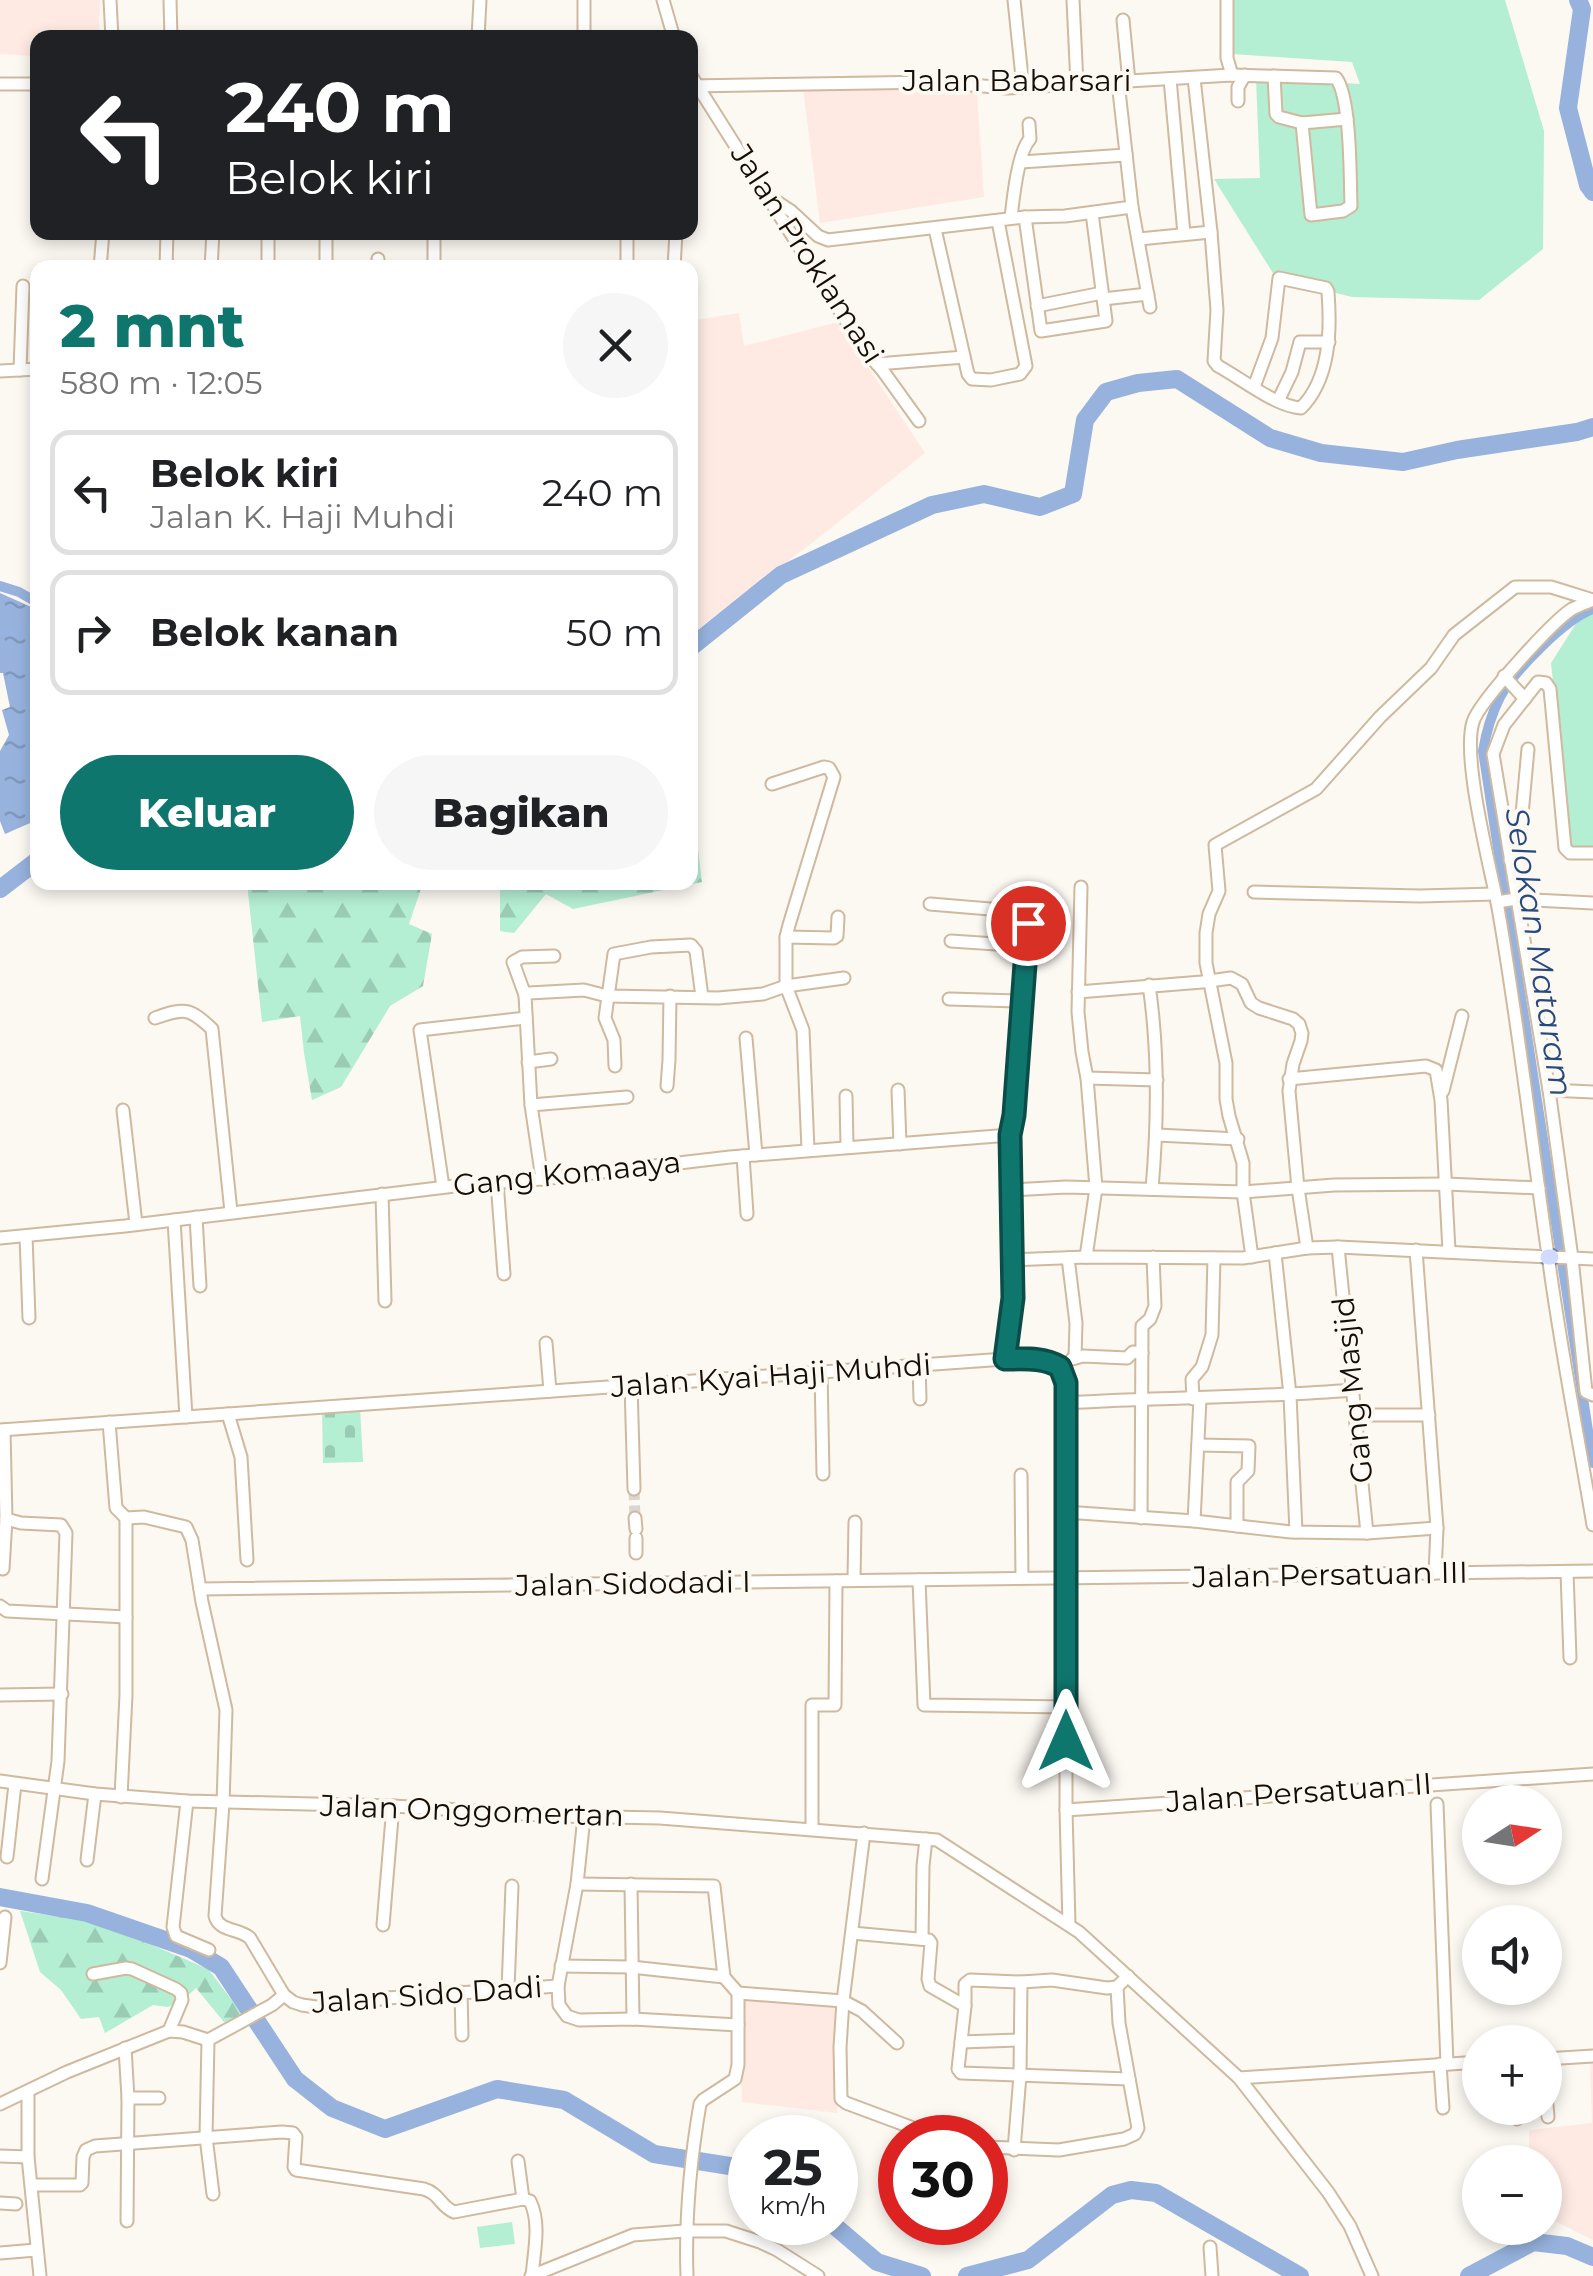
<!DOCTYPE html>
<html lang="id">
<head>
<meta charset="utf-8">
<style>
  body { margin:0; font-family:Montserrat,sans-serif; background:#f6f6f6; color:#202124; height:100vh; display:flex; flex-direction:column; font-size:38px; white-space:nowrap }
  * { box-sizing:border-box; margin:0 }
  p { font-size:32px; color:#757577 }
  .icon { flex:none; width:55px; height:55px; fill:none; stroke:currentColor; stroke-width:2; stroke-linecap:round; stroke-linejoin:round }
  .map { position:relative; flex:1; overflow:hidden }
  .sheet { position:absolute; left:30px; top:260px; width:668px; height:630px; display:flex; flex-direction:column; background:#fff; border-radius:20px; box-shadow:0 5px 15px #0003 }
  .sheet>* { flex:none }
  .hud { position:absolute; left:30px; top:30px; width:668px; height:210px; border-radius:20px; box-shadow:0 5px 15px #0003; background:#202124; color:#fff; overflow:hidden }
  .needle { width:65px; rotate:78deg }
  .controls { position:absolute; left:1462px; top:1785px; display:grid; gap:20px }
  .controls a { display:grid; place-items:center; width:100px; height:100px; border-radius:50%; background:#fff; box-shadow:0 5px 15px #0003; font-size:50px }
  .speed { position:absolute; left:728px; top:2115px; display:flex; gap:20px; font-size:50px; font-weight:700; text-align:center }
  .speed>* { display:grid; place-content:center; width:130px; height:130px; border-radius:50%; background:#fff; box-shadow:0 5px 15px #0003; line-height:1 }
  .speed small { font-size:25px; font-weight:400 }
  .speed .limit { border:15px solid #d22; background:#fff; color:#111 }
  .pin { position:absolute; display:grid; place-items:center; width:85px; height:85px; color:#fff; margin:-42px; border:5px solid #fff; border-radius:50%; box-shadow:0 2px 10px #0007 }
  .me { position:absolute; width:110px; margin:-55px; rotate:0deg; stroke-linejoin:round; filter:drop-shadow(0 0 8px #0008) }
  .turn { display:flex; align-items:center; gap:35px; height:210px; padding:0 30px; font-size:45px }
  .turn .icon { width:130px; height:130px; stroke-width:2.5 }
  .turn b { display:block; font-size:70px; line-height:85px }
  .round { display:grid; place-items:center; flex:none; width:105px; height:105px; border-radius:52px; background:#f6f6f6 }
  .overview { display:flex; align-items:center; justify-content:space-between; height:170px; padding:0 30px }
  h1 { font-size:60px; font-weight:800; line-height:75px; color:#0f766e }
  .primary-button { display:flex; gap:20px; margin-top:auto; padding:20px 30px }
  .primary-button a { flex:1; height:115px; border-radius:60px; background:#0f766e; color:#fff; font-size:40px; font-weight:800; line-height:115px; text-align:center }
  .primary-button a+a { background:#f6f6f6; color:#202124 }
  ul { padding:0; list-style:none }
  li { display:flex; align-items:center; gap:30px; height:125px; margin:0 20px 15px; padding:0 10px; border:5px solid #e0e0e0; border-radius:20px }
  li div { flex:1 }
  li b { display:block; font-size:38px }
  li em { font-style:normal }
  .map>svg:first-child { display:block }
</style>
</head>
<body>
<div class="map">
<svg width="1593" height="2276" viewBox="0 0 1593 2276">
  <defs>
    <pattern id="forest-firs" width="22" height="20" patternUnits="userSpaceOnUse" patternTransform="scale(2.5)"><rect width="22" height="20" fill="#b4eed3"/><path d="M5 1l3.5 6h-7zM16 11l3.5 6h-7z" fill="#9acbb4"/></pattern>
    <pattern id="cemetery-stones" width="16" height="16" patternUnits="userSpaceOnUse" patternTransform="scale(2.5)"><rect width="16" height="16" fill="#b4eed3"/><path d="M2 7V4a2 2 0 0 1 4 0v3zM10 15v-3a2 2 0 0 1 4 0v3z" fill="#9acbb4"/></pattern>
    <pattern id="water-ripples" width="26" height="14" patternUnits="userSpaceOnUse" patternTransform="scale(2.5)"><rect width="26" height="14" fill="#96b2dd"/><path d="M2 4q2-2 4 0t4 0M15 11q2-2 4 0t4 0" fill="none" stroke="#8198bc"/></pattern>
  </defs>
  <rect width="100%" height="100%" fill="#fcf8f2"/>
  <g fill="#feeae3">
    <polygon points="0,0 100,0 99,37 38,38 37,56 0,54"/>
    <polygon points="976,78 984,197 820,223 802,81"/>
    <polygon points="739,313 744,346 842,321 854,346 925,453 812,543 690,635 690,321"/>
    <polygon points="739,1996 845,2005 837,2113 742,2102"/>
    <polygon points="1590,2062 1593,2062 1593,2240 1545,2216 1545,2162 1529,2162 1529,2130 1592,2123"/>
  </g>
  <g fill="#b4eed3">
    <polygon points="1233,0 1505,0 1544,131 1543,249 1479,300 1352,297 1276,278 1214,179 1260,178 1256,78 1360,84 1352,62 1232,54"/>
    <polygon points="1593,611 1593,849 1571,849 1551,663 1579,619"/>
    <polygon points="512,2222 515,2244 480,2248 477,2227"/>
  </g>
  <g fill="url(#forest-firs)">
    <polygon points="696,833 702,882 573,909 546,894 514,933 500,931 500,883 690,882 690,834"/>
    <polygon points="247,883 423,883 409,924 432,934 423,986 390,1006 341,1087 312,1100 304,1053 300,1016 262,1022"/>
    <polygon points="20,1911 79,1919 152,1945 208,1969 242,2013 236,2018 224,2022 196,1988 183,2000 168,2007 153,2005 105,2033 99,2017 81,2019 61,1990 40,1972"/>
  </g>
  <polygon fill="url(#cemetery-stones)" points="360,1407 363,1462 323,1463 322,1408"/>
  <polygon fill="url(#water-ripples)" points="0,593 38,610 37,820 5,834 0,821 0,751 9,735 2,710 10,707 3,673 0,673"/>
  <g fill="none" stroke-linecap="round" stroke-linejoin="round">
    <g stroke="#96b2dd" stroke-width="10">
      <polyline points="0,586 19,592 38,603"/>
      <path d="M1593 609C1565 619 1515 670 1500 697 1492 713 1486 733 1483 751L1593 1463"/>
    </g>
    <g stroke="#96b2dd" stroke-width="18">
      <polyline points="1578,0 1582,9 1568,108 1588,185 1593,192"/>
      <polyline points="690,648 781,575 932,505 984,494 1040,507 1073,494 1085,420 1106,392 1138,383 1177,379 1270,438 1321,453 1403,462 1457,450 1577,432 1593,427"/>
      <polyline points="0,889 38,860"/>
      <polyline points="0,1897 87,1913 191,1949 221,1967 295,2079 332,2108 385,2129 497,2089 564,2100 654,2154 736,2167 750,2173"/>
      <polyline points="830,2222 877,2262 922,2276"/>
      <polyline points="967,2276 1028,2260 1112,2195 1131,2190 1156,2193 1300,2276"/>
      <polyline points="1469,2276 1533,2242 1567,2246 1593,2257"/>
    </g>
    <polyline stroke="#dad5cf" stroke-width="11" stroke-dasharray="11 5.5" stroke-linecap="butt" points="634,1489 635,1518"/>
    <defs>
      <g id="minor">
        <polyline points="110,0 112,38"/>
        <polyline points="170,0 171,38"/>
        <polyline points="663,0 674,38"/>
        <polyline points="1014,0 1023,87"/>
        <polyline points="1073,0 1077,84"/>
        <polyline points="1227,0 1227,58 1232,75"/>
        <polyline points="1123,20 1129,82"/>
        <polyline points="478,38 480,0"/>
        <polyline points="584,38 584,0"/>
        <polyline points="690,74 864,349 883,371 919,421"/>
        <polyline points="1274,76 1276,114 1279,117 1302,123 1347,119"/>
        <path d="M1194 78 1211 232 1217 310 1214 361 1218 366C1242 379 1275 406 1301 408 1330 379 1331 331 1328 292L1326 288 1279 278 1272 338 1254 387"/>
        <polyline points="1170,79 1184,234"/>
        <polyline points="0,84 38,84"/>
        <path d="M690 86 935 82 1007 88 1232 75 1336 78C1351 97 1350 178 1351 206L1343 211 1311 215 1302 123"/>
        <polyline points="1238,101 1238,87 1245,75"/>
        <polyline points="1021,162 1126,155"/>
        <polyline points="765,194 791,211 818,236 828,240 1025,217 1065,216 1132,207 1118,82"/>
        <polyline points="1132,207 1150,307"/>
        <polyline points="1025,217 1041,331 1106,321 1092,213"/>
        <path d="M1011 218C1013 199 1018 151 1030 139L1029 124"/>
        <polyline points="935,229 968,374 972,379 991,380 1020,374 1026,366 998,221"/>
        <polyline points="434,232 434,268"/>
        <polyline points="627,232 627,268"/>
        <polyline points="1139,239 1211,232"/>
        <polyline points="378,259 378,268"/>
        <polyline points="100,268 103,232"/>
        <polyline points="166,268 167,232"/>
        <polyline points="211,268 213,232"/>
        <polyline points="268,268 268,232"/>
        <polyline points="326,268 326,232"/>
        <polyline points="674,268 676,232"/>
        <polyline points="1103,299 1148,294"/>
        <polyline points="1037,306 1102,293"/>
        <polyline points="877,364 964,357"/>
        <polyline points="20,370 23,286"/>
        <polyline points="0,371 38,369"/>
        <polyline points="1278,401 1292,372 1300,342 1329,342"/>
        <path d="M1593 600C1586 603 1578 606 1572 609 1553 621 1479 702 1473 722 1462 757 1489 862 1497 902 1518 1019 1531 1138 1548 1255 1560 1346 1578 1435 1593 1525"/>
        <polyline points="1504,676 1525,699"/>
        <polyline points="1593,853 1570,853 1565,848 1550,689 1546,683 1538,682 1504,725 1493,754 1549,1090 1572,1258 1586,1392 1593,1395"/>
        <polyline points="1510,860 1517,854 1519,847 1528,749"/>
        <polyline points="1081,887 1078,1012 1082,1052 1087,1078 1096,1188 1086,1257"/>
        <polyline points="1254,892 1420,896 1495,894"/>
        <polyline points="1497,902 1516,899 1593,903"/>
        <polyline points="930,904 1002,910 1027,923"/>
        <polyline points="786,937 834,938 837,936 838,917"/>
        <polyline points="951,941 1026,946"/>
        <path d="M1149 985C1159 1053 1158 1120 1152 1189"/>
        <polyline points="1078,992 1202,982 1231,978 1242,984 1251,1003 1259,1008 1293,1019 1299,1024 1302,1033 1301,1041 1293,1064 1289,1091 1298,1188 1307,1248"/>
        <polyline points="525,995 513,962 522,957 554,956"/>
        <polyline points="949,999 1022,1001"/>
        <path d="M155 1018C184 1008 189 1007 212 1029L231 1212"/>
        <polyline points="746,1038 756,1155"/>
        <polyline points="528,1062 551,1059"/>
        <polyline points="615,1066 614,1040 605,1018 614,954 651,947 691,945 696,951 702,997"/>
        <polyline points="1087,1078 1157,1080"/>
        <polyline points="1289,1079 1426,1066 1436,1070 1441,1100 1449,1251"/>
        <polyline points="667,1086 669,1060 670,996"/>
        <polyline points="898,1090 900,1144"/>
        <polyline points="1549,1090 1593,1092"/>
        <polyline points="1443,1091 1462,1016"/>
        <polyline points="846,1096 847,1147"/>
        <polyline points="531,1105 627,1097"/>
        <polyline points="123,1110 136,1224"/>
        <polyline points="1157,1135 1238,1139"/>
        <polyline points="808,1150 803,1030 786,986 844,978"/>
        <polyline points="743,1156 747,1214"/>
        <polyline points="542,1179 531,1105 525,995 529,993 584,990 607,996 718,998 763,994 786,986 786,937 789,925 834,777 829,768 824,767 772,784"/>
        <polyline points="497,1182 504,1274"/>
        <polyline points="443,1187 420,1030 526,1018"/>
        <polyline points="1012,1190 1066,1187 1243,1192 1334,1185 1446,1184 1539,1188"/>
        <polyline points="382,1194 385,1301"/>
        <polyline points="196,1217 200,1286"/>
        <polyline points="174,1220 186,1417"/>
        <polyline points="26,1236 29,1318"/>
        <polyline points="0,1238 125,1226 463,1185 542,1179 730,1157 1010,1135"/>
        <polyline points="1338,1247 1367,1533"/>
        <polyline points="1416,1250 1437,1528 1435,1573"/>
        <polyline points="1275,1253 1290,1395 1296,1532"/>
        <polyline points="1252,1257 1243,1192 1243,1163 1229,1116 1226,1099 1226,1063 1206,963 1206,933 1209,914 1219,891 1215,845 1316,789 1380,717 1431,668 1454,635 1515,587 1551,587 1593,600"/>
        <polyline points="1551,1257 1593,1259"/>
        <polyline points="1068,1258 1076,1323 1075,1358"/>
        <polyline points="1012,1260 1010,1135 1014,1115 1030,891"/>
        <polyline points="546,1343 550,1391"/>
        <path d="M1005 1359C1024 1359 1043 1357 1060 1367L1066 1383V1810L1069 1925"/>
        <polyline points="1072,1359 1083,1356 1127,1358 1133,1352 1142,1353"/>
        <polyline points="919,1365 920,1399"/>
        <polyline points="821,1372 823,1474"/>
        <polyline points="631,1385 634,1489"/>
        <polyline points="1193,1399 1192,1379 1202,1367 1212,1335 1214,1258"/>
        <path d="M1066 1403C1162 1397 1257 1398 1353 1390"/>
        <polyline points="228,1414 241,1457 247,1560"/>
        <polyline points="1355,1415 1429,1415"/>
        <path d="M109 1422 116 1508 126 1518 144 1517 186 1527 192 1540 202 1602 226 1710 223 1803 215 1916C219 1932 239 1928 250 1938L284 1995 293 2002 302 2005 316 2007 388 1998 558 1986"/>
        <polyline points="0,1430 1005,1359 1013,1298 1012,1260 1086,1257 1243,1258 1307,1248 1338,1247 1548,1257"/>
        <polyline points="1198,1445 1249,1446 1248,1471 1237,1482 1237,1526"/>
        <polyline points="1021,1475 1022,1578"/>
        <polyline points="1065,1512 1194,1521 1291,1532 1367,1533 1437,1528"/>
        <polyline points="635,1518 636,1529"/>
        <polyline points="1141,1518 1142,1326 1150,1319 1155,1306 1153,1257"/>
        <polyline points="6,1519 21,1523 61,1525 66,1533 58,1761 42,1879"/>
        <polyline points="1194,1521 1200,1399"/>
        <polyline points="636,1538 636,1553"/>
        <polyline points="3,1569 6,1519 4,1430"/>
        <polyline points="1567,1572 1570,1658"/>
        <polyline points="854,1580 855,1522"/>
        <polyline points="919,1580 924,1705 1066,1707"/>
        <polyline points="200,1589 1593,1571"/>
        <polyline points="0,1606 7,1611 126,1617"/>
        <polyline points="0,1695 62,1694"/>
        <polyline points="0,1781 95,1794 187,1801 393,1806 558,1816 660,1818 937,1840 1079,1932 1239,2078 1328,2192 1350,2226 1372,2276"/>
        <polyline points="121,1797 126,1695 126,1518"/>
        <polyline points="187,1801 173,1927 176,1936 209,1950"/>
        <polyline points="1437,1804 1447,2064"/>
        <polyline points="1066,1810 1593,1774"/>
        <polyline points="584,1817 577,1884 558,1986 559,2005 567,2016 579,2020 633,2019 738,2025"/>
        <polyline points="812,1829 812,1705 835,1705 836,1581"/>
        <polyline points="864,1833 843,2001 840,2047 841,2099 846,2103 940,2138"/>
        <polyline points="7,1857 15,1784"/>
        <polyline points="87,1860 95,1794"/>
        <path d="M577 1884 714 1886 724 1977 738 1993V2065L735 2079 703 2100 700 2104C690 2162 685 2218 687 2276"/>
        <polyline points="631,1884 633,2019"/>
        <polyline points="383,1925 393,1806"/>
        <polyline points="852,1933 929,1940 931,1943 928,1979 930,1986 965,2006 958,2069 961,2073 1129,2079"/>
        <polyline points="922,1939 923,1866 926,1839"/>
        <polyline points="0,1963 5,1917"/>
        <polyline points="561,1966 631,1967 724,1977"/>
        <polyline points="93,1974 126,1968 132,1969 176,1989 181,1993 182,2000 169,2031"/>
        <polyline points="508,1989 512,1886"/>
        <polyline points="461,1992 462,2035"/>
        <polyline points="738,1993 843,2001 862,2011 897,2043"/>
        <polyline points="965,2006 965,1984 970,1980 1021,1982 1052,1980 1107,1988 1117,1987"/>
        <polyline points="961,2042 1020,2040"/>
        <polyline points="125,2048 128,2098 127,2221"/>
        <polyline points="1545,2059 1593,2056"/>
        <polyline points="1440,2064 1443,2108"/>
        <polyline points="1239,2078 1480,2062"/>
        <polyline points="1545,2081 1548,2117"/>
        <polyline points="28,2092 28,2157 40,2276"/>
        <polyline points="128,2098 159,2098"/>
        <polyline points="0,2104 67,2072 169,2031 183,2032 208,2040"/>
        <polyline points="1516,2108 1517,2119"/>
        <polyline points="985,2147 1059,2150 1124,2139 1135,2134 1138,2128 1119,2023 1117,1987 1128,1976"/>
        <polyline points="1014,2150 1020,2075 1021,1982"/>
        <polyline points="0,2156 28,2157"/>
        <polyline points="518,2161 523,2199"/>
        <path d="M32 2185H80L82 2183 83 2157 86 2150 95 2146 282 2132 293 2133 296 2137 294 2167 296 2170 424 2189C440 2194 440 2206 454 2212L523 2199 530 2201C541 2223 534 2252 532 2276"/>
        <polyline points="213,2194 206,2137 208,2040 272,2005 284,1995"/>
        <polyline points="0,2203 16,2204"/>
        <polyline points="1210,2247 1212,2276"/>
        <polyline points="0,2253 36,2250"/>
        <polyline points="531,2276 633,2235 685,2231 726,2231 760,2242 777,2250 818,2276"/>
      </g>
      <polyline id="major" points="1548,1257 1551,1257"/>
    </defs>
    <use href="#minor" stroke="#cfb99f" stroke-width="15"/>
    <use href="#major" stroke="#7d82a8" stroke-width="19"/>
    <use href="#minor" stroke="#fff" stroke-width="11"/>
    <use href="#major" stroke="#d2daff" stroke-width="15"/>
  </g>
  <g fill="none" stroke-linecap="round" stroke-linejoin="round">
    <defs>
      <path id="route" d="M1028 923 1014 1115 1010 1135 1013 1298 1005 1359C1024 1359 1043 1357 1060 1367L1066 1383V1741"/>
    </defs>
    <use href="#route" stroke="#0a4d48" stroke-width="25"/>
    <use href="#route" stroke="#0f766e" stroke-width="18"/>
  </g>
  <g text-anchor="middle" stroke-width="8" stroke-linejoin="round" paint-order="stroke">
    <g font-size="30" fill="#160e06" stroke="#fcf8f2">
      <text x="1017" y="91">Jalan Babarsari</text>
      <text transform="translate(807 254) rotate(57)" y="10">Jalan Proklamasi</text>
      <text transform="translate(567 1174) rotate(-6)" y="10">Gang Komaaya</text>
      <text transform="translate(771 1376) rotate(-4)" y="10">Jalan Kyai Haji Muhdi</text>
      <text transform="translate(1353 1390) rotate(-96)" y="10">Gang Masjid</text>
      <text transform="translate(1330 1575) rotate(-1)" y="10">Jalan Persatuan III</text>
      <text transform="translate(633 1584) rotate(-1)" y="10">Jalan Sidodadi I</text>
      <text transform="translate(1299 1793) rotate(-4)" y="10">Jalan Persatuan II</text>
      <text transform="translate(472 1811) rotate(2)" y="10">Jalan Onggomertan</text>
      <text transform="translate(427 1995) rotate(-4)" y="10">Jalan Sido Dadi</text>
    </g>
    <g font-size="32" font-style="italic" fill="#27497f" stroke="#fcf8f2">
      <text transform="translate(1539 952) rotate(81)" y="11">Selokan Mataram</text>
    </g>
  </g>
</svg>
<div class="controls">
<a><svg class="needle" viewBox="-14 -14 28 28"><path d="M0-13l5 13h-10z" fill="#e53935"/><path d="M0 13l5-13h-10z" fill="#757577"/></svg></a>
<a><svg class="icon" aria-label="sound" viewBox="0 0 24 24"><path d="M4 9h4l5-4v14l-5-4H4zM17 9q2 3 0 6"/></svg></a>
<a>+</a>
<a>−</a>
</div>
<div class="speed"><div>25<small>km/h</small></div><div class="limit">30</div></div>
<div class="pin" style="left:1028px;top:923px;background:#d93025"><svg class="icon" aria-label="arrive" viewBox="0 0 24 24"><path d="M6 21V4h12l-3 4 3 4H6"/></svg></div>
<svg class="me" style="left:1066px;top:1741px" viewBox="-20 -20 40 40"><path d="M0-17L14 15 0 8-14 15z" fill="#0f766e" stroke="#fff" stroke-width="4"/></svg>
<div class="hud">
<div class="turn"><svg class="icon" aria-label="left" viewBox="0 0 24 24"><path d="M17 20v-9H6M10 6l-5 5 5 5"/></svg><div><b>240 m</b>Belok kiri</div></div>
</div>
<section class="sheet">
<div class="overview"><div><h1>2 mnt</h1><p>580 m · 12:05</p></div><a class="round"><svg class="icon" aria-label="close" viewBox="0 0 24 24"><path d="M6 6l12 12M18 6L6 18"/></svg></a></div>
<ul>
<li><svg class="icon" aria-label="left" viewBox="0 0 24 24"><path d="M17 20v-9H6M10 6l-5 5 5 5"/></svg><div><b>Belok kiri</b><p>Jalan K. Haji Muhdi</p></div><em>240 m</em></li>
<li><svg class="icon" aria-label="right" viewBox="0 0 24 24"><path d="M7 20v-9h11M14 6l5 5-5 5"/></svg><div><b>Belok kanan</b></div><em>50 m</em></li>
</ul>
<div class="primary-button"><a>Keluar</a><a>Bagikan</a></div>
</section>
</div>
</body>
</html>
